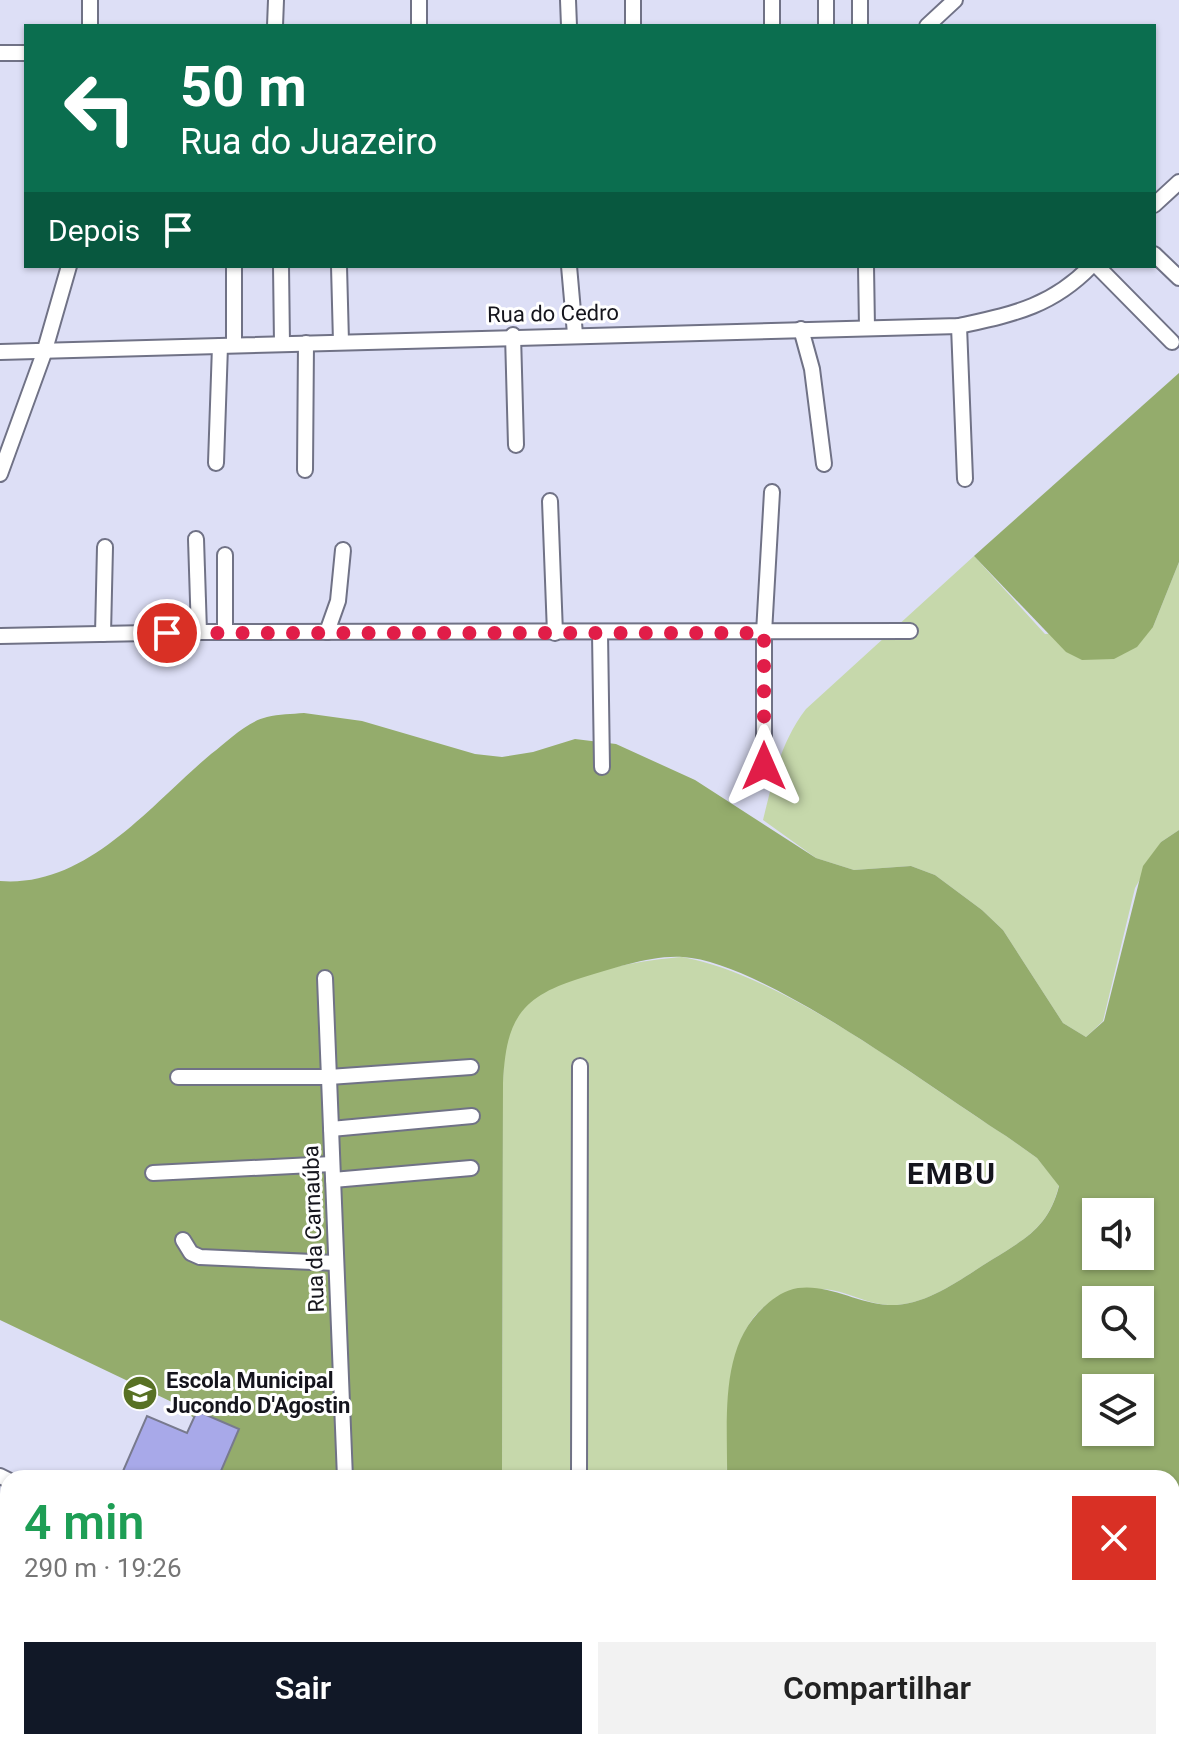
<!DOCTYPE html>
<html lang="pt">
<head>
<meta charset="utf-8">
<style>
  body { margin:0; font-family:Roboto,sans-serif; background:#f2f2f2; color:#222; height:100vh; display:flex; flex-direction:column; font-size:30px; white-space:nowrap }
  * { box-sizing:border-box; margin:0 }
  p { font-size:26px; color:#767676 }
  .icon { flex:none; width:44px; height:44px; fill:none; stroke:currentColor; stroke-width:2; stroke-linecap:round; stroke-linejoin:round }
  .map { position:relative; flex:1; overflow:hidden }
  .panel { position:absolute; left:0px; top:1470px; width:1180px; height:280px; display:flex; flex-direction:column; background:#fff; border-radius:24px 24px 0 0; box-shadow:0 2px 6px #0004 }
  .panel>* { flex:none }
  .banner { position:absolute; left:24px; top:24px; width:1132px; height:244px; border-radius:0px; box-shadow:0 2px 6px #0004; background:#0b6e4f; color:#fff; overflow:hidden }
  .tools { position:absolute; left:1082px; top:1198px; display:grid; gap:16px }
  .tools a { display:grid; place-items:center; width:72px; height:72px; border-radius:0px; background:#fff; box-shadow:0 2px 6px #0004; font-size:40px }
  .pin { position:absolute; display:grid; place-items:center; width:68px; height:68px; color:#fff; margin:-34px; border:4px solid #fff; border-radius:50%; box-shadow:0 2px 8px #0007 }
  .me { position:absolute; width:88px; margin:-44px; rotate:0deg; stroke-linejoin:round; filter:drop-shadow(0 0 6px #0008) }
  .turn { display:flex; align-items:center; gap:28px; height:168px; padding:0 24px; font-size:36px }
  .turn .icon { width:104px; height:104px; stroke-width:2.5 }
  .turn b { display:block; font-size:56px; line-height:68px }
  .then { display:flex; align-items:center; height:76px; padding:0 24px; background:#0003; gap:16px; font-size:30px }
  .round { display:grid; place-items:center; flex:none; width:84px; height:84px; border-radius:0px; background:#f2f2f2 }
  .summary { display:flex; align-items:center; justify-content:space-between; height:136px; padding:0 24px }
  h1 { font-size:48px; font-weight:600; line-height:60px; color:#1e9e55 }
  .cta { display:flex; gap:16px; margin-top:auto; padding:16px 24px }
  .cta a { flex:1; height:92px; border-radius:0px; background:#111827; color:#fff; font-size:32px; font-weight:600; line-height:92px; text-align:center }
  .cta a+a { background:#f2f2f2; color:#222 }
  .map>svg:first-child { display:block }
</style>
</head>
<body>
<div class="map">
<svg width="1179" height="1750" viewBox="0 0 1179 1750">
  <rect width="100%" height="100%" fill="#dddff6"/>
  <g fill="#c6d8ab">
    <path d="M974 556 1045 634 1153 627 1179 562V830L1161 842 1135 888 1103 1021 1086 1037 1063 1023 1003 930 982 910 935 875 911 866 854 870 816 858 763 820C773 780 780 743 806 709Z"/>
    <path d="M682 957C786 976 915 1078 1006 1136L1037 1158 1059 1185C1049 1226 1027 1238 993 1259 962 1278 926 1307 888 1305 866 1304 845 1290 823 1289 717 1286 729 1405 727 1478H502L503 1083C504 1058 504 1025 523 1006 555 975 639 960 682 957Z"/>
    <polygon points="237,1742 714,1742 713,1750 240,1750"/>
  </g>
  <g fill="#94ac6c" fill-rule="evenodd">
    <polygon points="1179,373 1179,562 1153,627 1137,647 1114,659 1082,660 1066,652 974,556"/>
    <path d="M304 713 362 721 475 754 502 757 533 752 575 739 616 744 695 780 816 858 854 870 911 866 935 875 982 910 1003 930 1063 1023 1086 1037 1104 1021 1143 866 1161 842 1179 830V1750H713L714 1742H1172V1478H727C728 1421 718 1346 766 1305 775 1297 785 1290 798 1288 829 1284 857 1303 888 1305 926 1307 962 1278 993 1259 1027 1238 1049 1226 1059 1186L1037 1158 1006 1136C932 1089 764 962 683 957 649 955 613 969 581 978 519 997 506 1021 503 1083L502 1478H219C223 1442 202 1422 174 1403L0 1320V881C87 888 150 805 211 754 228 741 246 722 267 717 279 714 292 714 304 713ZM1096 1212H1140V1256H1096ZM1096 1300H1140V1344H1096ZM1096 1388H1140V1432H1096Z"/>
  </g>
  <polygon fill="#a8a9e9" stroke="#787a8e" stroke-width="2" points="197,1411 239,1429 218,1478 120,1478 147,1416 187,1433"/>
  <g fill="none" stroke-linecap="round" stroke-linejoin="round">
    <defs>
      <g id="minor">
        <polyline points="419,0 419,26"/>
        <polyline points="568,0 569,26"/>
        <polyline points="633,0 633,26"/>
        <polyline points="90,26 90,0"/>
        <polyline points="275,26 276,0"/>
        <polyline points="772,26 772,0"/>
        <polyline points="826,26 826,0"/>
        <polyline points="860,26 860,0"/>
        <polyline points="927,26 955,0"/>
        <polyline points="0,53 26,53"/>
        <polyline points="1154,205 1179,182"/>
        <polyline points="1154,254 1179,278"/>
        <polyline points="234,266 234,345"/>
        <polyline points="281,266 282,344"/>
        <polyline points="339,266 341,342"/>
        <polyline points="569,266 575,334"/>
        <polyline points="866,266 867,328"/>
        <polyline points="1097,266 1172,342"/>
        <polyline points="959,326 965,479"/>
        <polyline points="801,329 812,369 824,464"/>
        <polyline points="513,335 516,445"/>
        <path d="M0 352 959 326C1013 314 1051 307 1091 266"/>
        <polyline points="216,463 220,346"/>
        <polyline points="305,470 306,343"/>
        <polyline points="0,474 44,353 69,266"/>
        <polyline points="550,501 555,633"/>
        <polyline points="196,539 199,632"/>
        <polyline points="225,632 225,555"/>
        <polyline points="327,632 338,601 343,550"/>
        <polyline points="600,633 602,767"/>
        <polyline points="103,634 105,547"/>
        <polyline points="0,636 199,632 910,631"/>
        <polyline points="764,766 764,633 772,492"/>
        <polyline points="325,978 345,1478"/>
        <polyline points="178,1077 329,1077 471,1067"/>
        <polyline points="331,1129 472,1116"/>
        <polyline points="153,1173 332,1164"/>
        <polyline points="333,1180 471,1168"/>
        <polyline points="183,1240 191,1253 200,1257 336,1263"/>
        <polyline points="0,1476 8,1480"/>
        <polyline points="579,1478 580,1066"/>
        <polyline points="1172,1684 1179,1684"/>
        <polyline points="231,1742 234,1750"/>
      </g>
      <polyline id="tertiary" points="0,1724 8,1695"/>
    </defs>
    <use href="#minor" stroke="#707286" stroke-width="18"/>
    <use href="#tertiary" stroke="#707286" stroke-width="20"/>
    <use href="#minor" stroke="#fff" stroke-width="14"/>
    <use href="#tertiary" stroke="#fff" stroke-width="16"/>
  </g>
  <g fill="none" stroke-linecap="round" stroke-linejoin="round">
    <polyline stroke="#e11d48" stroke-width="14" stroke-dasharray="0 25.2" points="167,633 764,633 764,766"/>
  </g>
  <defs>
    <symbol id="school-disc" viewBox="-11 -11 22 22"><circle r="9.5" fill="#587124" stroke="#fff"/><path d="M0-5L7-2L0 1L-7-2ZM-4 1L0 2.5L4 1V4Q0 6-4 4Z" fill="#fff"/></symbol>
  </defs>
  <g fill-rule="evenodd">
    <use href="#school-disc" x="120" y="1373" width="40" height="40"/>
  </g>
  <g text-anchor="middle" stroke-width="6" stroke-linejoin="round" paint-order="stroke">
    <g font-size="22" fill="#15151d" stroke="#fff">
      <text transform="translate(553 313) rotate(-1)" y="8">Rua do Cedro</text>
      <text transform="translate(313 1229) rotate(-92)" y="8">Rua da Carnaúba</text>
    </g>
    <g font-size="22" font-weight="bold" fill="#15151d" stroke="#fff" text-anchor="start">
      <text x="166" y="1388">Escola Municipal<tspan x="166" dy="25">Jucondo D'Agostin</tspan></text>
    </g>
    <g font-size="30" font-weight="bold" letter-spacing="2" fill="#15151d" stroke="#fff">
      <text x="952" y="1184">EMBU</text>
    </g>
  </g>
</svg>
<div class="tools">
<a><svg class="icon" aria-label="sound" viewBox="0 0 24 24"><path d="M4 9h4l5-4v14l-5-4H4zM17 9q2 3 0 6"/></svg></a>
<a><svg class="icon" aria-label="search" viewBox="0 0 24 24"><circle cx="10" cy="10" r="6"/><path d="M15 15l6 6"/></svg></a>
<a><svg class="icon" aria-label="layers" viewBox="0 0 24 24"><path d="M12 4l9 5-9 5-9-5zM3 14l9 5 9-5"/></svg></a>
</div>
<div class="pin" style="left:167px;top:633px;background:#d93025"><svg class="icon" aria-label="arrive" viewBox="0 0 24 24"><path d="M6 21V4h12l-3 4 3 4H6"/></svg></div>
<svg class="me" style="left:764px;top:766px" viewBox="-20 -20 40 40"><path d="M0-17L14 15 0 8-14 15z" fill="#e11d48" stroke="#fff" stroke-width="4"/></svg>
<div class="banner">
<div class="turn"><svg class="icon" aria-label="left" viewBox="0 0 24 24"><path d="M17 20v-9H6M10 6l-5 5 5 5"/></svg><div><b>50 m</b>Rua do Juazeiro</div></div>
<div class="then">Depois<svg class="icon" aria-label="arrive" viewBox="0 0 24 24"><path d="M6 21V4h12l-3 4 3 4H6"/></svg></div>
</div>
<section class="panel">
<div class="summary"><div><h1>4 min</h1><p>290 m · 19:26</p></div><a class="round" style="background:#d93025;color:#fff"><svg class="icon" aria-label="close" viewBox="0 0 24 24"><path d="M6 6l12 12M18 6L6 18"/></svg></a></div>
<div class="cta"><a>Sair</a><a>Compartilhar</a></div>
</section>
</div>
</body>
</html>
